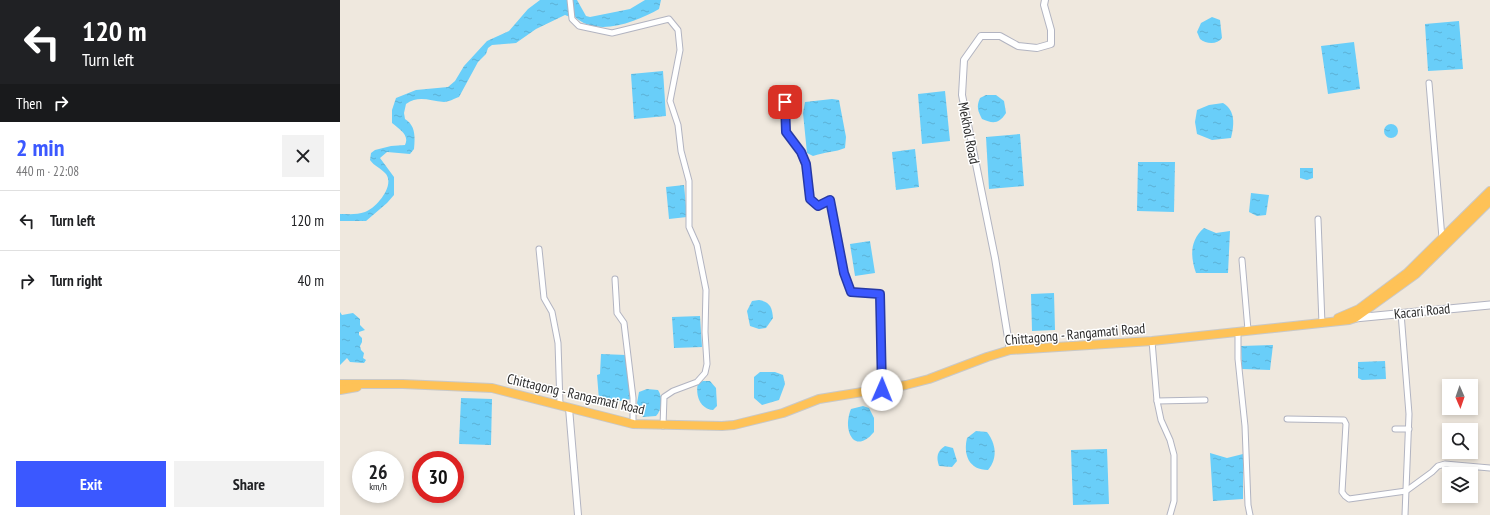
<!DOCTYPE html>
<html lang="en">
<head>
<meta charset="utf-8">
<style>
  body { margin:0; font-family:"PT Sans Narrow",sans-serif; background:#f2f2f2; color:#202124; height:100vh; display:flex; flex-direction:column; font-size:15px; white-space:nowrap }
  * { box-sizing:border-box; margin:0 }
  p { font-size:13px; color:#757577 }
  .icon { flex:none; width:22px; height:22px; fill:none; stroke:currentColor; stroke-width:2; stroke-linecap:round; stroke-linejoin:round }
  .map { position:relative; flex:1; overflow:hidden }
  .side { display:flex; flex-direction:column; background:#fff; width:340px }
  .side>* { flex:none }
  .guide { background:#202124; color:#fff; overflow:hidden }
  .needle { width:26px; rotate:178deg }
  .controls { position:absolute; left:1102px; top:379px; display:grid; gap:8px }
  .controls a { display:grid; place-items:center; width:36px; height:36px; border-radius:0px; background:#fff; box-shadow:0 2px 6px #0003; font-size:20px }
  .speed { position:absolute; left:12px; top:451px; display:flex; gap:8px; font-size:20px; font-weight:700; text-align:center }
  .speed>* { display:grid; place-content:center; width:52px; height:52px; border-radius:50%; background:#fff; box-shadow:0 2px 6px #0003; line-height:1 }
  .speed small { font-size:10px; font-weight:400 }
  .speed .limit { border:6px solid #d22; background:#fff; color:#111 }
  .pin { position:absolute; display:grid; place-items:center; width:34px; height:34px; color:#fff; margin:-17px; border-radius:8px; box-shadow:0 2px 6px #0006 }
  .me { position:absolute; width:44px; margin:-22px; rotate:1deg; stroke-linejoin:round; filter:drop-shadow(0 0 3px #0008) }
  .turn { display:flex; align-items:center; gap:14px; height:84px; padding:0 16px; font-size:18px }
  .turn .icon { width:52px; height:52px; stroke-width:2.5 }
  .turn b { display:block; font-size:28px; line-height:34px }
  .then { display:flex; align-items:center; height:38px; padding:0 16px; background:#0003; gap:8px; font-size:15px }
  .round { display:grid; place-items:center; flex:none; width:42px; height:42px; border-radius:0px; background:#f2f2f2 }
  .overview { display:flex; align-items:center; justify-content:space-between; height:68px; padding:0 16px }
  h1 { font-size:24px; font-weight:600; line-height:30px; color:#3b58ff }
  .action { display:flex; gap:8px; margin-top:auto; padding:8px 16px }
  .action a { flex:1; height:46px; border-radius:0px; background:#3b58ff; color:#fff; font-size:16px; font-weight:600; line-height:46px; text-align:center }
  .action a+a { background:#f2f2f2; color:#202124 }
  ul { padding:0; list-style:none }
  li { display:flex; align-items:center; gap:12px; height:60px; padding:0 16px; border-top:1px solid #e0e0e0 }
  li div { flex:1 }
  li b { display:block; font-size:15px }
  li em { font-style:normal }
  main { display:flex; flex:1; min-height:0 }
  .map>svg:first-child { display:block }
</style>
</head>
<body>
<main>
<section class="side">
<div class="guide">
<div class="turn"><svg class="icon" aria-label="left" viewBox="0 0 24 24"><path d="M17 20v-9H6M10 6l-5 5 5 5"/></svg><div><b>120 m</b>Turn left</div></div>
<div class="then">Then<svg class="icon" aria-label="right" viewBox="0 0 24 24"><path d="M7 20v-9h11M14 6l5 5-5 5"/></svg></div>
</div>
<div class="overview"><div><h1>2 min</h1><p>440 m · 22:08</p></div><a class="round"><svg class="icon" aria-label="close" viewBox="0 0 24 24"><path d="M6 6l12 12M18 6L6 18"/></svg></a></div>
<ul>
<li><svg class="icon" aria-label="left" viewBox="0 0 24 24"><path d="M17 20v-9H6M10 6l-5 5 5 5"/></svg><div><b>Turn left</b></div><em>120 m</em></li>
<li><svg class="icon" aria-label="right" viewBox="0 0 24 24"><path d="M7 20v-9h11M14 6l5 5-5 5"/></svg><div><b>Turn right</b></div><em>40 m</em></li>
</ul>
<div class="action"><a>Exit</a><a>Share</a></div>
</section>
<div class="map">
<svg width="1150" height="515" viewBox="0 0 1150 515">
  <defs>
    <pattern id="water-ripples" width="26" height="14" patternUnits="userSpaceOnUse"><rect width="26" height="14" fill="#69cef9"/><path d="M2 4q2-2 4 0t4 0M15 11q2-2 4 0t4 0" fill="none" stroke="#5bb1d6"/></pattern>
  </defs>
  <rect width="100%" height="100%" fill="#efe8de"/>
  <g fill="url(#water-ripples)">
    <path d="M200 0H237L246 16 250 17 290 9 305 0H321L319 9C296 22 256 38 234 16L230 17 225 15 196 29 176 43 152 45 148 48 146 54 138 62 119 97C115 98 109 102 104 102 89 101 79 95 66 104L64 113 65 119C76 126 75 137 74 149L70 154 47 152 40 158 54 177V195L47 203 26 221H0V214C8 214 17 215 25 212 36 208 55 186 46 174 41 168 34 166 30 160L31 153 35 150 51 146 65 145C70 135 59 129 52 123V110L56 98 76 90 108 87 115 81 124 66 147 41 169 31 188 9Z"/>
    <path d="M872 17 880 20 882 38C877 45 866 44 860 39L857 32 861 23Z"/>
    <polygon points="1119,21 1123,69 1088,71 1085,24"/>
    <polygon points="1014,42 1020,89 988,94 981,46"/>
    <polygon points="323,71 326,116 294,119 291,74"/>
    <polygon points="605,91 610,141 582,144 578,94"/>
    <path d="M646 95H656L664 101 666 113C659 124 653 124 642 119 638 111 636 107 640 98Z"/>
    <path d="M492 99 499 100 506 137 505 148C496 152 484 152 473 156L467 153 463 113 465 102Z"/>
    <path d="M883 103C896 111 894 125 891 138L872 140 857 134 855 122 857 110 869 105Z"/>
    <circle cx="1051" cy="131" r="7"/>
    <polygon points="680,134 684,186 649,189 646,137"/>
    <polygon points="575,149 579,187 556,190 552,152"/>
    <polygon points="798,162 835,162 834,212 797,211"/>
    <polygon points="960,168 973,168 973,178 967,180 960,178"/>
    <polygon points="344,185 347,217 329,219 326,187"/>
    <polygon points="911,193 929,195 926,215 917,216 909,212"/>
    <path d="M864 228 876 233 890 231 888 273H856C850 256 850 240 864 228Z"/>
    <polygon points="530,241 535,273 515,276 510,244"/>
    <polygon points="714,293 715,330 692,331 691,294"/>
    <path d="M419 300C430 302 432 307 433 318L426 328 419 329 410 326 407 311 412 301Z"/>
    <polygon points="0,312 2,315 13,313 20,319 20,325 25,330 19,332 19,335 22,338 22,342 20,346 21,350 24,353 23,358 26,360 24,363 10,362 7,358 0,365"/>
    <polygon points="360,316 362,347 334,348 332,317"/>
    <polygon points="933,345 930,370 902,369 901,346"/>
    <polygon points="261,354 286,355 291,399 280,401 259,400 257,375 260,374"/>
    <polygon points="1045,361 1046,379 1022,380 1018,378 1018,362"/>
    <polygon points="420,372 435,372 443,375 445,384 439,400 422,405 414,398 414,377"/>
    <path d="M363 381H370L376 388 377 406 373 410C360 409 355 395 358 383Z"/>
    <path d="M307 389 318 390C323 397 322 410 316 416L303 417 297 403 299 392Z"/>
    <polygon points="121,398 152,399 151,445 119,444"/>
    <path d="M523 406 529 408 534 418V432C514 456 502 430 511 409Z"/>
    <path d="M636 431 647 432C656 444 658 458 648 470 629 470 623 455 627 438Z"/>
    <path d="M605 446 613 448 617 461 612 467 599 466C596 457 597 451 605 446Z"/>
    <polygon points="767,449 769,504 733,505 731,450"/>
    <polygon points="870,453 887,458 903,454 903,499 873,501"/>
  </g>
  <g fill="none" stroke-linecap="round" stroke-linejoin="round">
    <defs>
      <g id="minor">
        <polyline points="230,0 232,19 239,26 272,33 329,19 338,30 340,50 330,101 338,125 341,151 349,181 349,227 357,245 366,290 365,332 367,364 365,373 357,382 333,391 324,397 323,426"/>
        <polyline points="1089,83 1102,238"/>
        <polyline points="445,102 446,132 461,152 466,164 470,199 478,206 490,200 504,273 511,292 539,294 541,390"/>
        <polyline points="978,219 982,324"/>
        <polyline points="199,249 204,298 212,312 218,343 220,405"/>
        <polyline points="902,260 908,330"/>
        <polyline points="275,279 277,313 284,323 293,398 293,424"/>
        <polyline points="1061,313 1069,414 1065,515"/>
        <polyline points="898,331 898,359 905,426 908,505 910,515"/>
        <polyline points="812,341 817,401 821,420 830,440 834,455 834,501 830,515"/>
        <polyline points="817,401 865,400"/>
        <polyline points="947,419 1004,420 1006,424 1002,492 1005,496 1009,499 1066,491 1092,472 1098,466 1105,464 1150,468"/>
        <polyline points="1055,429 1069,429"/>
      </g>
      <g id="tertiary">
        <polyline points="670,350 655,258 622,95 624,60 641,36 660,36 678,46 697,48 711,44 711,30 704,5 705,0"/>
        <polyline points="229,408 238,515"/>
      </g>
      <polyline id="secondary" points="1015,318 1150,305"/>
      <g id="trunk">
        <polyline points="998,318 1019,309 1067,273 1150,191"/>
        <polyline points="0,384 63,384 152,388 293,424 382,426 394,425 443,413 479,399 566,385 589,379 647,357 670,350 812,341 1009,320 1015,318 1076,274 1150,201"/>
        <polyline points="0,390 17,387"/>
      </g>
    </defs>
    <use href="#minor" stroke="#b2b4c1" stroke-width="7"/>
    <use href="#tertiary" stroke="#b2b4c1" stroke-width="8"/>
    <use href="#secondary" stroke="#b2b4c1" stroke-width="9"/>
    <use href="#trunk" stroke="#c8c8c8" stroke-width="10"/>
    <use href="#minor" stroke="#fff" stroke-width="5"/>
    <use href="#tertiary" stroke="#fff" stroke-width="6"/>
    <use href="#secondary" stroke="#fff" stroke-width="7"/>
    <use href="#trunk" stroke="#fec257" stroke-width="8"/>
  </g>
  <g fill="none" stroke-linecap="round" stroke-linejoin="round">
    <defs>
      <polyline id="route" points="445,102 446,132 461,152 466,164 470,199 478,206 490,200 504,273 511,292 540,294 542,390"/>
    </defs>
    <use href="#route" stroke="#2639a6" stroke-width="10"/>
    <use href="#route" stroke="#3b58ff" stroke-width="7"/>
  </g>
  <g text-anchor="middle" stroke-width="3" stroke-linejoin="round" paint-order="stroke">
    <g font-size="14" fill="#2c2c2c" stroke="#fff">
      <text transform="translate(629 133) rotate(79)" y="5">Mekhol Road</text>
      <text transform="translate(1082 311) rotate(-6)" y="5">Kacari Road</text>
      <text transform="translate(735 334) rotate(-5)" y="5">Chittagong - Rangamati Road</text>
      <text transform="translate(236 394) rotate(13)" y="5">Chittagong - Rangamati Road</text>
    </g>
  </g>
</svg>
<div class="controls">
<a><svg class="needle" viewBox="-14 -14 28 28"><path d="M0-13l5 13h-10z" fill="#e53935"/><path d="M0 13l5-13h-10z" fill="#757577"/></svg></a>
<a><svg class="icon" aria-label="search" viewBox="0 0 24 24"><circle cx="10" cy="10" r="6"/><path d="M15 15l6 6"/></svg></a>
<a><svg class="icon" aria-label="layers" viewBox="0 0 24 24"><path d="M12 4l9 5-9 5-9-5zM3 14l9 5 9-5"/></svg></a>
</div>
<div class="speed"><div>26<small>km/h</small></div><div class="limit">30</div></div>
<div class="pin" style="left:445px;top:102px;background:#d93025"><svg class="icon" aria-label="arrive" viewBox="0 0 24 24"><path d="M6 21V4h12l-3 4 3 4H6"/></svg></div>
<svg class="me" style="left:542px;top:390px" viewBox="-20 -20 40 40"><circle r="19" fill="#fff"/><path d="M0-13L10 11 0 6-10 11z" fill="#3b58ff"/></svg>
</div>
</main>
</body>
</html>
